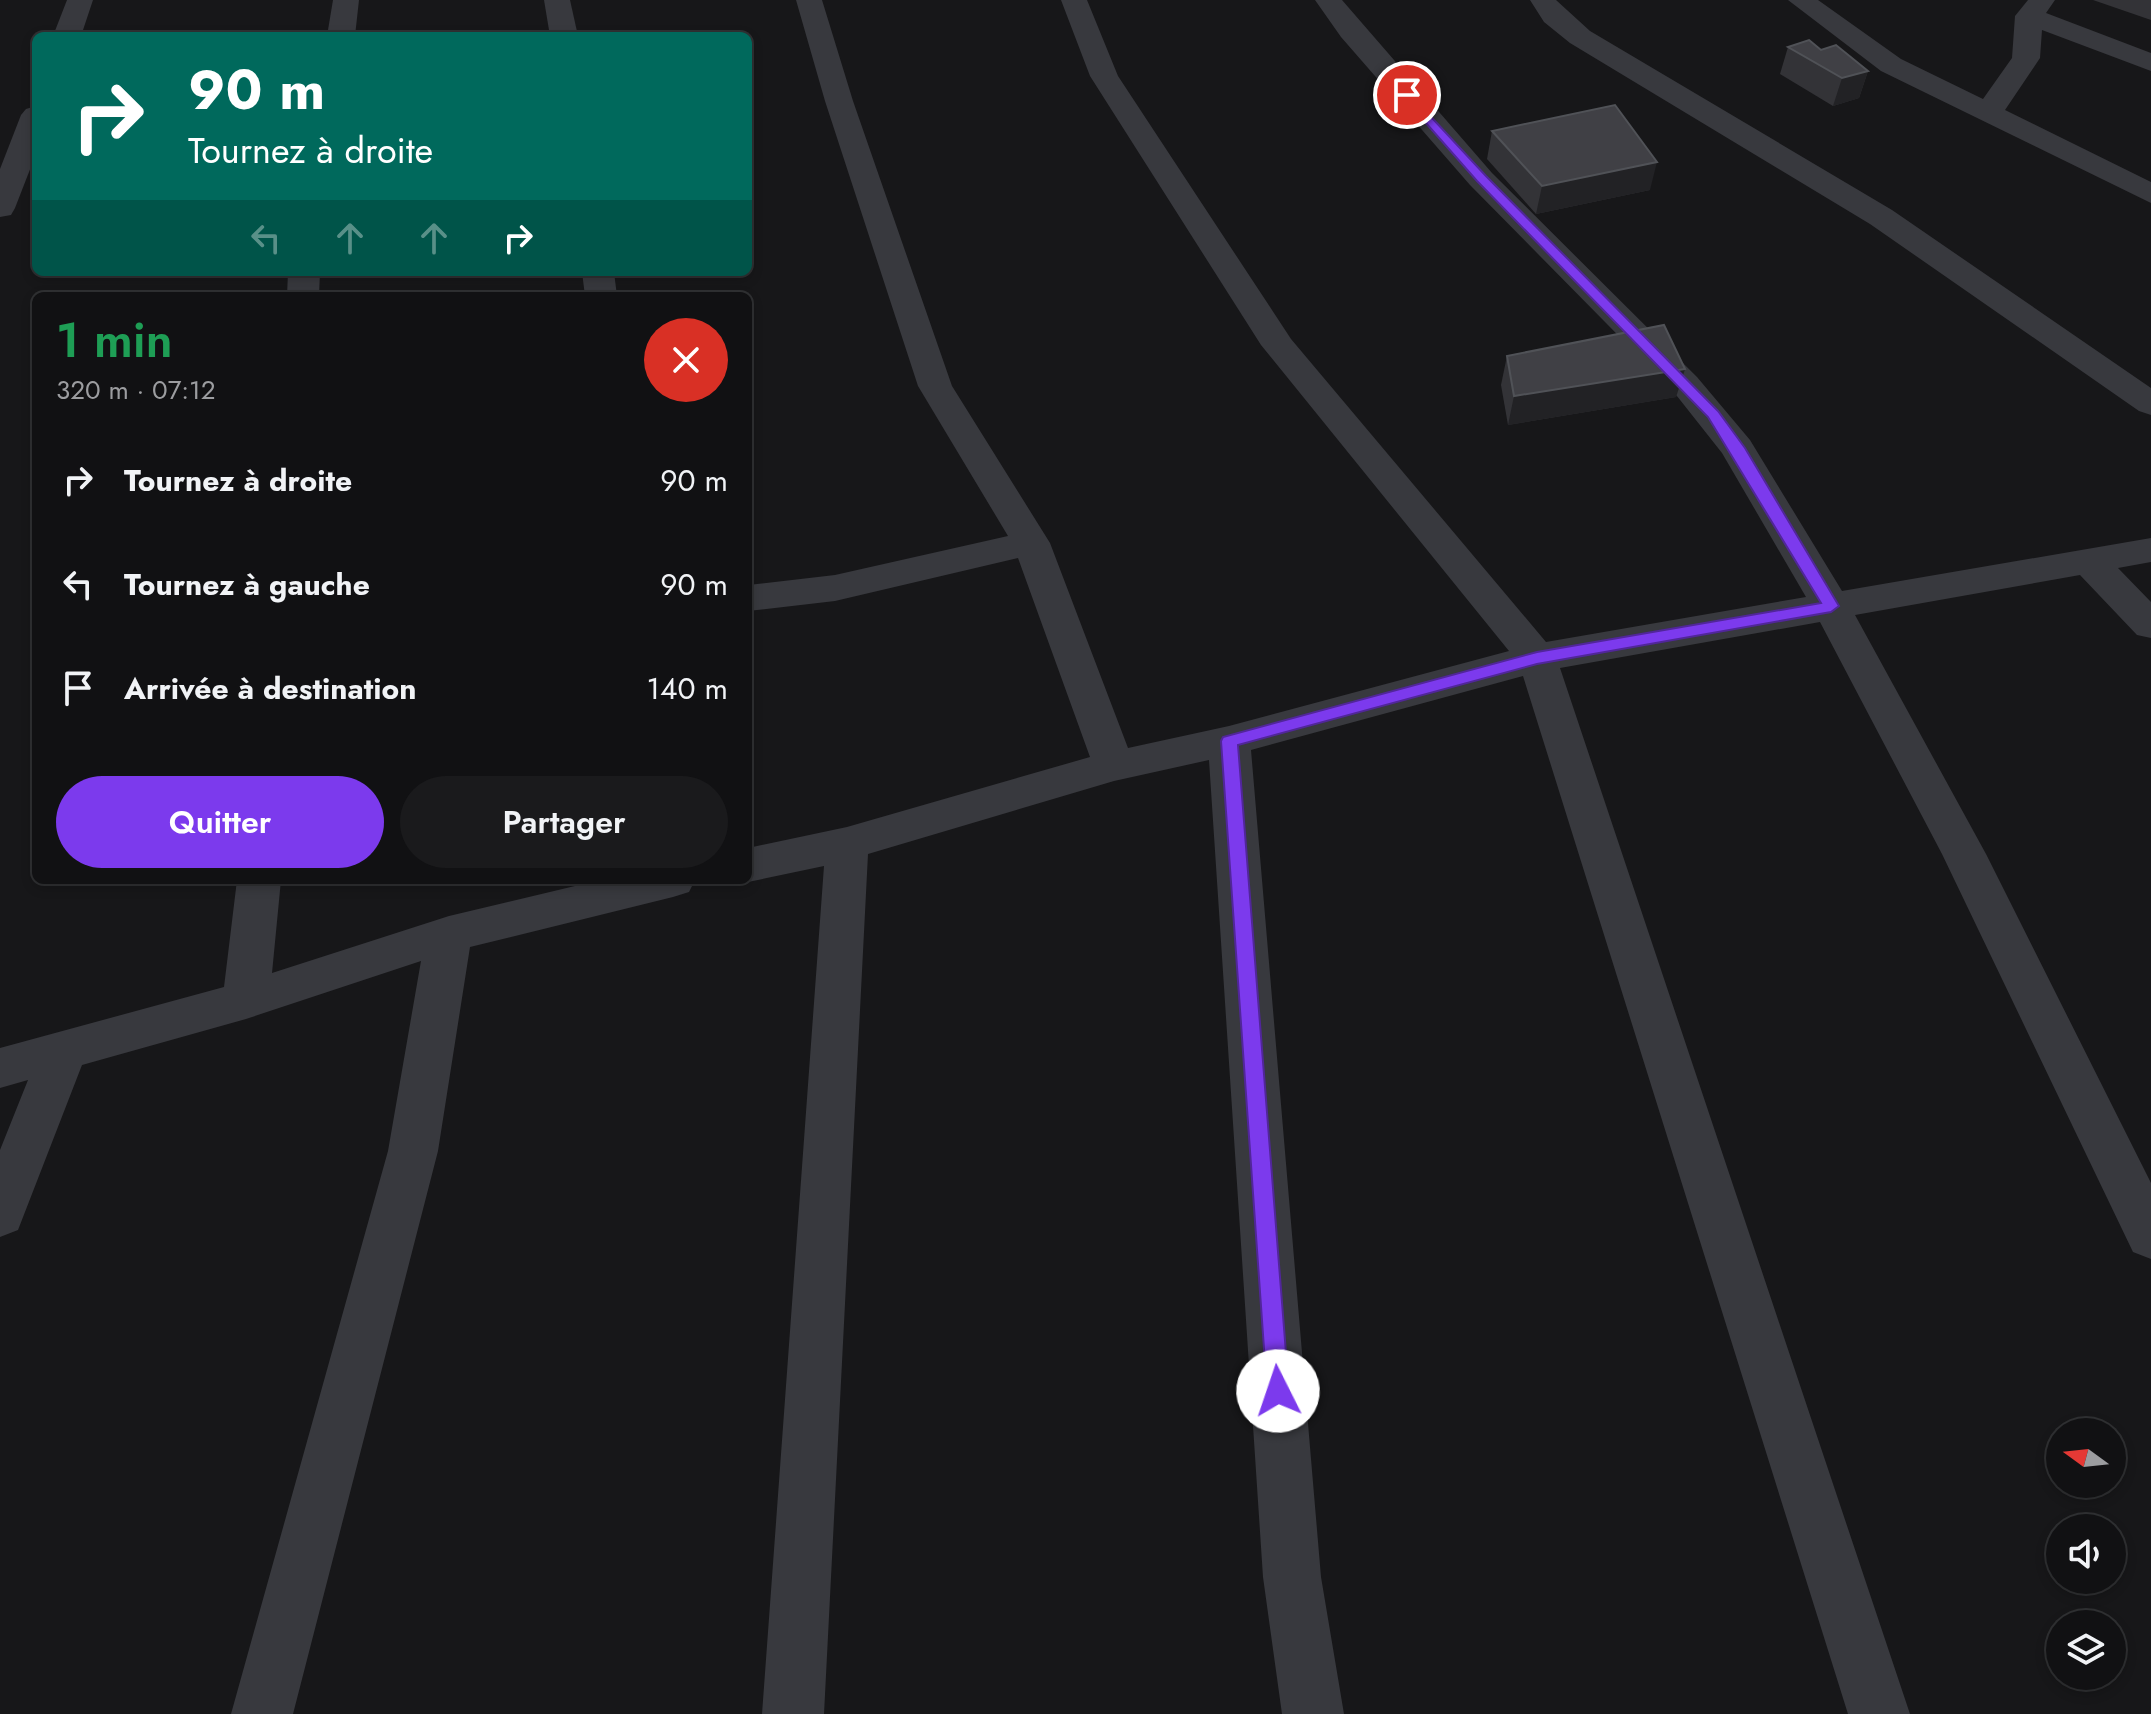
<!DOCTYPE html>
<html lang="fr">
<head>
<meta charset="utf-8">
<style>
  body { margin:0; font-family:Jost,sans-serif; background:#1a1a1c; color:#f1f3f6; height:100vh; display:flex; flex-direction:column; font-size:30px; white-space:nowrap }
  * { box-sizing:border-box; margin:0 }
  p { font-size:26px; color:#9c9da0 }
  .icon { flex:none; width:44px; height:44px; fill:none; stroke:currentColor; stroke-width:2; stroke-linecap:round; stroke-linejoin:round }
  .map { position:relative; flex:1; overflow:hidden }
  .details { position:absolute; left:32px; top:292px; width:720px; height:592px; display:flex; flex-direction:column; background:#111113; border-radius:12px; box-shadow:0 4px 12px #0003,0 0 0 2px #303133 }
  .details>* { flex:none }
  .top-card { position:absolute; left:32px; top:32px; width:720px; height:244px; border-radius:12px; box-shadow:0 4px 12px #0003,0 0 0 2px #303133; background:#00695c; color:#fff; overflow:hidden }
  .needle { width:52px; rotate:285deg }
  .buttons { position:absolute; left:2046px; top:1418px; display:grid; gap:16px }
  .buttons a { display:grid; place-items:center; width:80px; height:80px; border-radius:50%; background:#111113; box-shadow:0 4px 12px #0003,0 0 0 2px #303133; font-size:40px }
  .pin { position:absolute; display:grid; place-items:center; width:68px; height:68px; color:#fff; margin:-34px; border:4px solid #fff; border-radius:50%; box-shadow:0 2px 8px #0007 }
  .me { position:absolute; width:88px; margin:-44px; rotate:356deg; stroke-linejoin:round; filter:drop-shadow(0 0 6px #0008) }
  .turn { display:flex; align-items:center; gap:28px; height:168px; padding:0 24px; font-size:36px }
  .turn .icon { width:104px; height:104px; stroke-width:2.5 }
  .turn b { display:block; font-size:56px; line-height:68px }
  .lanes { display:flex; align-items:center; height:76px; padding:0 24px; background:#0003; justify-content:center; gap:40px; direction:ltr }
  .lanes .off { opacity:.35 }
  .round { display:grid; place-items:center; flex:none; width:84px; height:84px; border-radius:42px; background:#1a1a1c }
  .summary { display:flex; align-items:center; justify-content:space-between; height:136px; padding:0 24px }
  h1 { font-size:48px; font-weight:600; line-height:60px; color:#1e9e55 }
  .primary-button { display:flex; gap:16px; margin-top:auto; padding:16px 24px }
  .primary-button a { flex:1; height:92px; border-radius:48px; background:#7c3aed; color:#fff; font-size:32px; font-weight:600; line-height:92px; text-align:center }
  .primary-button a+a { background:#1a1a1c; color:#f1f3f6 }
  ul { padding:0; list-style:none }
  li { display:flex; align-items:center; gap:24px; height:104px; padding:0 24px }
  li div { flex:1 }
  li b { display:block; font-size:30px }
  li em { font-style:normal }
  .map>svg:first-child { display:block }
</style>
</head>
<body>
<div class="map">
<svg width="2151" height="1714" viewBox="0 0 2151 1714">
  <rect width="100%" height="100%" fill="#171719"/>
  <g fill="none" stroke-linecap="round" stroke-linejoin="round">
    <g fill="#38393e" fill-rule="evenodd">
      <polygon points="67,0 93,0 81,36 53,36"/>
      <polygon points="333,0 359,0 355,36 327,36"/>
      <polygon points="544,0 570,0 578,36 550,36"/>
      <polygon points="796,0 822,0 853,101 952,386 1050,543 1128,748 1229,726 1509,651 1261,345 1090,76 1061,0 1087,0 1118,76 1291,339 1546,642 1806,597 1722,453 1673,391 1470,185 1341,37 1315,0 1342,0 1492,173 1697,377 1750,440 1842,591 2151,538 2151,562 2118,568 2151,602 2151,638 2137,635 2080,575 1855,615 1986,854 2151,1183 2151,1259 2133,1252 1942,854 1820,622 1560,668 1910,1714 1848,1714 1523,676 1251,750 1321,1577 1344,1714 1282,1714 1263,1577 1209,760 1114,781 868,854 824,1714 762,1714 824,866 748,882 742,880 748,880 748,848 847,827 1090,757 1018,558 835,601 748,611 748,585 835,575 1008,536 918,386 825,101"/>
      <polygon points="1530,0 1556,0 1590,31 1892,210 2151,388 2151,415 2139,411 1870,224 1570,43 1544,22"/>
      <polygon points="1788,0 1818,0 1901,59 1983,99 2012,58 2015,16 2028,0 2055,0 2046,13 2151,53 2151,71 2042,30 2040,58 2005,110 2151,182 2151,203 1881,71"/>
      <polygon points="36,106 36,154 15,208 11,215 0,217 0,169 21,115 26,109"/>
      <polygon points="288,272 320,272 319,296 287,296"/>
      <polygon points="582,272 614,272 617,296 585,296"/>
      <polygon points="237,880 281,880 272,973 449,916 600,880 695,880 689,892 673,897 470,947 438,1151 293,1714 231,1714 388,1151 421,961 246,1019 82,1065 18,1230 0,1237 0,1150 28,1080 0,1088 0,1048 224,987"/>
    </g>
  </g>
  <g fill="#333337">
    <polygon points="2093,0 2151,0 2151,20"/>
    <polygon points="1788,47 1821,50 1868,71 1859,98 1833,106 1780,74"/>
    <polygon points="1492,131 1650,190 1536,214 1487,159"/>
    <polygon points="1507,356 1685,369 1676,397 1508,425 1501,385"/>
  </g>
  <g fill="#222225">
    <polygon points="1868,71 1859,98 1833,106 1842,78"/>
    <polygon points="1657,162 1650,190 1536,214 1542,186"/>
    <polygon points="1685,369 1676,397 1508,425 1514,396"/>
  </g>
  <g fill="#404045" stroke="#505257" stroke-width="2">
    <polygon points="1809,40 1821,50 1836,45 1868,71 1842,78 1788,47"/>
    <polygon points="1615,105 1657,162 1542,186 1492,131"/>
    <polygon points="1664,325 1685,369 1514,396 1507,356"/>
  </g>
  <polygon fill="#7c3aed" stroke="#51269a" stroke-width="2" points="1407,91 1486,176 1718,411 1745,448 1839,606 1831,612 1537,664 1238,745 1289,1391 1286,1399 1278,1402 1270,1399 1267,1391 1221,741 1223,737 1537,652 1821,603 1708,417 1477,181 1403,97 1403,92"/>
</svg>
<div class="buttons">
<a><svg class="needle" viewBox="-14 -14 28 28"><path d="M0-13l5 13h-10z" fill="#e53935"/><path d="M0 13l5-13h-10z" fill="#9c9da0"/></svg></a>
<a><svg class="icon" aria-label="sound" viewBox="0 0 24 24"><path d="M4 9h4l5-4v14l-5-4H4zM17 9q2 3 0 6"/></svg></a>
<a><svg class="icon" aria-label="layers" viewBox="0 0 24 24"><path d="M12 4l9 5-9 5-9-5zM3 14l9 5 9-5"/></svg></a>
</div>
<div class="pin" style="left:1407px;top:95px;background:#d93025"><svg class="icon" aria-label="arrive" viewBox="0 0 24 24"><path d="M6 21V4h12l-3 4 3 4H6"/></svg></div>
<svg class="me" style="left:1278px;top:1391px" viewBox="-20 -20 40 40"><circle r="19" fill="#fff"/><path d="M0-13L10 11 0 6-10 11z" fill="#7c3aed"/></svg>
<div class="top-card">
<div class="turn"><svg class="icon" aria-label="right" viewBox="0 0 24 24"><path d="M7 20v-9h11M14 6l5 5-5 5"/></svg><div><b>90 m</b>Tournez à droite</div></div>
<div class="lanes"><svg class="icon off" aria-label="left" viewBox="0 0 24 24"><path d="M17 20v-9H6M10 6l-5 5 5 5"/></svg><svg class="icon off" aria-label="ahead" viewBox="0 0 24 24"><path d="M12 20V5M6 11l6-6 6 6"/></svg><svg class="icon off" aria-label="ahead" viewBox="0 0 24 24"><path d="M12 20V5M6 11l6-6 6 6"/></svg><svg class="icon" aria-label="right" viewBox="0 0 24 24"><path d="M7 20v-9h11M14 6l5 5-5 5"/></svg></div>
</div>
<section class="details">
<div class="summary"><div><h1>1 min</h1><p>320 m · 07:12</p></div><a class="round" style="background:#d93025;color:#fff"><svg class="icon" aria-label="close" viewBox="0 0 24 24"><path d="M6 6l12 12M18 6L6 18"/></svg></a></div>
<ul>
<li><svg class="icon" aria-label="right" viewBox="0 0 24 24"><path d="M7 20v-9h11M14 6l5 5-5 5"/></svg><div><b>Tournez à droite</b></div><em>90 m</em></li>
<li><svg class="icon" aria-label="left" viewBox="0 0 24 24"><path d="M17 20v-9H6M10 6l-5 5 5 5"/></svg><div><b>Tournez à gauche</b></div><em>90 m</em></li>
<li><svg class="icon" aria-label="arrive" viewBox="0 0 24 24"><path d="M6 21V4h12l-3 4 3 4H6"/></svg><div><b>Arrivée à destination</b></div><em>140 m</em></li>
</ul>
<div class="primary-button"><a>Quitter</a><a>Partager</a></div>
</section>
</div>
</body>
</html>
